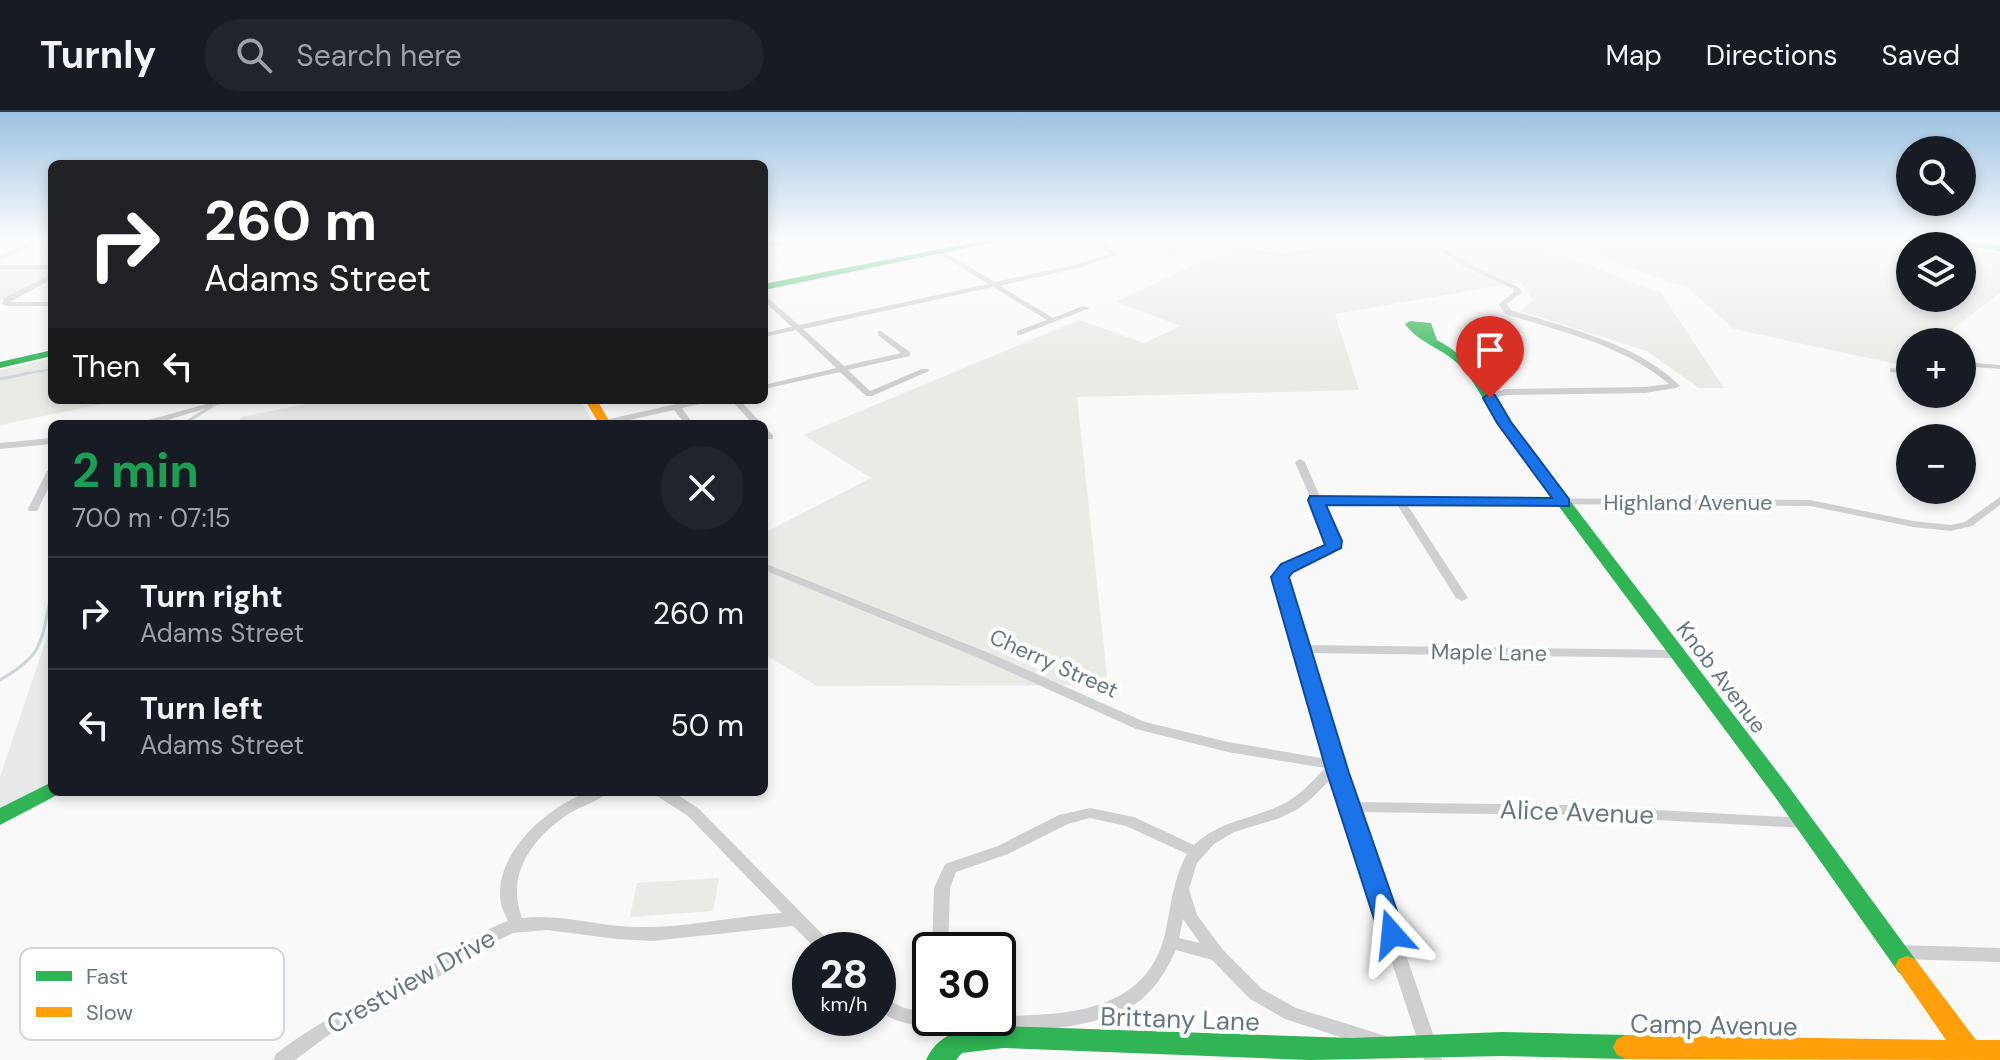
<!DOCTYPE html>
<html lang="en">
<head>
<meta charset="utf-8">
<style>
  body { margin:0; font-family:"DM Sans",sans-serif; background:#20242c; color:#f1f3f6; height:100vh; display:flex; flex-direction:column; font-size:30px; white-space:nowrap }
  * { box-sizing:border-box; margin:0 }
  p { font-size:26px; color:#9ea1a6 }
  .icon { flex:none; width:44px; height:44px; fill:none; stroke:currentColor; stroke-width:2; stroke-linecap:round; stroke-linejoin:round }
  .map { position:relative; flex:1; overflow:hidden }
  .drawer { position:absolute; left:48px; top:308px; width:720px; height:376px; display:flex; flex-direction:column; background:#171b24; border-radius:12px; box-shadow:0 4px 12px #0003 }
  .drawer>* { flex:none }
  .hud { position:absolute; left:48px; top:48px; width:720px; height:244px; border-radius:12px; box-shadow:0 4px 12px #0003; background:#202124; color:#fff; overflow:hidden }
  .tools { position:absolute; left:1896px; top:24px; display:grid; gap:16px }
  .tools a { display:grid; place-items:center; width:80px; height:80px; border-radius:50%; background:#171b24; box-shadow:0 4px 12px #0003; font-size:40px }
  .speed { position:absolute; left:792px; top:820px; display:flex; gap:16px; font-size:40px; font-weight:700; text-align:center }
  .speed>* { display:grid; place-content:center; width:104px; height:104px; border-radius:50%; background:#171b24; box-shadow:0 4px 12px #0003; line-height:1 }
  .speed small { font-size:20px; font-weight:400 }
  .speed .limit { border:4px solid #111; border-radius:12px; background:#fff; color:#111 }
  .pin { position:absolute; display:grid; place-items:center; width:68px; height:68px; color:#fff; margin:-82px -34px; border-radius:50% 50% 50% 0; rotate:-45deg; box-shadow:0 0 8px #0007 }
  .pin .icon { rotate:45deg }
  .me { position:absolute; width:88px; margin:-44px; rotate:342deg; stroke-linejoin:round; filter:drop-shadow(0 0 6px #0008) }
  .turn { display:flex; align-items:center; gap:28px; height:168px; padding:0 24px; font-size:36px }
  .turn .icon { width:104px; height:104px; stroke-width:2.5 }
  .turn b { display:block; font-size:56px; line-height:68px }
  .then { display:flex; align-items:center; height:76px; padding:0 24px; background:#0003; gap:16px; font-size:30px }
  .round { display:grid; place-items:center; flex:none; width:84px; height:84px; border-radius:42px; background:#20242c }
  .summary { display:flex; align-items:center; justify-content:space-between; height:136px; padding:0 24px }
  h1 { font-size:48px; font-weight:700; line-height:60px; color:#1e9e55 }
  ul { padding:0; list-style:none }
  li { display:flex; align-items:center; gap:24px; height:112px; padding:0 24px; border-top:2px solid #363941 }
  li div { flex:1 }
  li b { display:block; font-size:30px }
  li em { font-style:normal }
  header { display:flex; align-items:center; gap:48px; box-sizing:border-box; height:112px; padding:0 40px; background:#171b24; border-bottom:2px solid #363941 }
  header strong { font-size:38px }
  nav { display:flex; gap:44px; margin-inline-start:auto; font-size:28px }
  .search { width:560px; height:72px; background:#20242c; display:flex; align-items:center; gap:20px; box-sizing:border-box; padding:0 28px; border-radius:44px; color:#9ea1a6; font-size:30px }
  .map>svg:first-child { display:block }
</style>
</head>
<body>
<header>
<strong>Turnly</strong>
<div class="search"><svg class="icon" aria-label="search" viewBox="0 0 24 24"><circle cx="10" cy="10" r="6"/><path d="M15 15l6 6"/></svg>Search here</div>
<nav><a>Map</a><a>Directions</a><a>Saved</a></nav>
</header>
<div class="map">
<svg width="2000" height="948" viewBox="0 0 2000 948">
  <rect width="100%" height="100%" fill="#f9f9f9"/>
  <g fill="#e8e9e9">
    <polygon points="325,288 580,288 594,312 236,312 242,305"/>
    <polygon points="52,510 52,673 0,701 0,665"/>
  </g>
  <g fill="#e8ebe6">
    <polygon points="1139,128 1221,128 1170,148"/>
    <polygon points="1246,128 1524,128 1661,181 1724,276 1699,276 1647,239 1520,199 1533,188 1521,170 1335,202 1359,278 1077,285 1108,573 817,574 764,542 764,421 871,366 803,323 1079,208 1144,231 1181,214 1116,190"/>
    <polygon points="1553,128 1890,128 1939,134 1910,134 1910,186 1962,186 1962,137 2000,142 2000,181 1936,230 1910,230 1910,250 1905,254 1734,217 1689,177"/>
    <polygon points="0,157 52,157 52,161 0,189"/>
    <polygon points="52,246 52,288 122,288 0,313 0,258"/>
    <polygon points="719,766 713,799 630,805 637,771"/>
  </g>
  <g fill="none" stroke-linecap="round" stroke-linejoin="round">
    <g stroke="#ced6d9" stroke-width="2">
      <polyline points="1236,128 1260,141 1286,143 1384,128"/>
      <polyline points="18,263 52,257"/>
    </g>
    <g stroke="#ced6d9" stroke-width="3">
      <polyline points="0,267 29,261"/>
      <polyline points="183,312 211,295"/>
      <path d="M0 568C47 541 40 529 52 480"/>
    </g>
    <g fill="#cecfd0" fill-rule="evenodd">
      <polygon points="33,128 41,128 0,148 0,144"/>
      <polygon points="798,128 821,128 818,130 764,135 764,131"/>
      <polygon points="917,128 924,128 995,170 1078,152 1110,142 1092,128 1099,128 1118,142 1082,155 1000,174 1053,206 1083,194 1090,196 1020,223 1017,223 1017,219 1047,208 993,175 803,217 844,254 901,241 878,223 878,219 881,219 910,240 910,244 848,258 870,279 922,257 928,257 929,259 872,284 866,284 840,260 764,277 764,273 836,256 796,218 764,225 764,221 792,215 764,189 764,183 799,213 988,172"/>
      <path d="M1424 128H1431L1468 152 1518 175 1522 180 1507 192 1511 198C1567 216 1637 231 1680 274L1676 276 1645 281 1507 283 1487 287V283L1506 277 1645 275 1669 272C1623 233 1562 220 1505 202L1499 192 1514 180 1513 177 1464 154Z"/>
      <rect x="0" y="153" width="52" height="4"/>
      <polygon points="52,162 52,167 10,190 52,190 52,194 6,194 2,192 4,186"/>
      <polygon points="1962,250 2000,253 2000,257 1962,254"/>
      <polygon points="1890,256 1910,258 1910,262 1890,260"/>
      <polygon points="221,288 234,288 154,312 140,312 141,310"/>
      <polygon points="694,288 709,288 708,290 682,296 693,312 685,312 674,298 612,312 601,311 605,308"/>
      <polygon points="731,288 740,288 762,312 753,312"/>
      <polygon points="764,316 773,323 773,327 767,327 764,324"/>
      <polygon points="52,326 52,332 0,337 0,331"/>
      <path d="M1300 347 1305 350 1320 385 1810 388 1913 409 1951 413 1965 410 2000 385V393L1972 414 1951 419 1913 415 1810 394 1406 391 1468 486 1462 489 1456 486 1396 391H1323L1339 429 1338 436 1291 458 1285 465 1306 533 1678 538 1684 542 1678 546 1309 541 1354 690 1563 693 1804 706 1809 707 1811 711 1809 715 1804 716 1563 703 1357 700 1442 948H1424L1346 710 1333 665 1311 687 1298 697 1280 706 1234 720 1214 732 1197 751 1189 777 1197 803 1223 838 1262 877 1296 896 1386 924 1389 930 1386 936 1380 938 1285 907 1250 887 1212 848 1176 838C1165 862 1150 886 1125 898 1076 923 959 926 906 911 896 909 887 904 878 899V883L904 896 930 901V906H998V904C1063 903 1143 902 1164 826 1171 798 1172 768 1187 742L1126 714 1090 706 1068 712 1008 742 956 760 950 776 948 838H932L934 776 945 752 998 734 1059 703 1090 696 1134 705 1194 733C1221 708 1250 708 1281 693 1298 685 1312 670 1325 656L1228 640 1136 617 981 547 764 458V451L989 541 1145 610 1228 630 1327 647 1275 465 1283 454 1328 434 1329 429 1295 350ZM1183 807 1185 810 1200 831 1179 826Z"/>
      <polygon points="52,356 52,369 37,399 29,399 28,397 47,359"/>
      <path d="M587 680H608C600 689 581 694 570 701 533 725 505 762 522 806 562 801 600 815 639 815 687 816 734 804 782 801L688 704 657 684 655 680H673L698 696 833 833 835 838H817L793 814 652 829 617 827 547 818 513 821 492 831 459 853 430 870 346 913 326 925 295 948H273L276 942C325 903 383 880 438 849 461 836 481 818 508 809 506 804 502 797 501 792 492 742 547 696 587 680Z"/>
      <polygon points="1898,833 2000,836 2000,850 1898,847 1892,845 1890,840 1892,835"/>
    </g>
    <g fill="#30b455" fill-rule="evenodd">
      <polygon points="986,128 1005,128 764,178 764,172"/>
      <polygon points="1932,128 1959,128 2000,133 2000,139"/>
      <path d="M1410 209 1431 211 1437 228C1473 247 1488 276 1509 309L1789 675 1915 847 1919 854 1915 861 1907 864 1899 861 1775 685 1499 314C1485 292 1475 267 1456 250 1439 235 1418 230 1405 212Z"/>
      <polygon points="52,238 52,244 0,256 0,250"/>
      <polygon points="52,670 52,680 60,680 59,682 0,713 0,696"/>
      <path d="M1003 914 1352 926 1502 920 1626 923 1635 927 1639 935 1635 943 1626 947 1502 944 1309 948 1003 936 962 941 956 948H926C941 915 972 917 1003 914Z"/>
    </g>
    <g fill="#ff9f0a" fill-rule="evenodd">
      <polygon points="585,288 597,288 611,312 599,312"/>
      <polygon points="1907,844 1915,847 1976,928 2000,928 2000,948 1626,947 1617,943 1613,935 1617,927 1626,923 1946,928 1895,854 1899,847"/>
    </g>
  </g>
  <linearGradient id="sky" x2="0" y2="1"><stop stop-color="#9dc2e2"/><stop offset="0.49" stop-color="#fcfcfc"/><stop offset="1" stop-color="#fcfcfc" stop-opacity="0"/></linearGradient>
  <rect width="2000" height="261" fill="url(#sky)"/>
  <polygon fill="#1a73e8" stroke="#114b97" stroke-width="2" points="1490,281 1495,283 1511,310 1569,387 1569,394 1326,393 1342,429 1341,436 1293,460 1289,465 1349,661 1405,822 1401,830 1392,833 1383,830 1379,822 1327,661 1271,465 1281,452 1325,433 1308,388 1310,384 1552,386 1497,311 1483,286"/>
  <g text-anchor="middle" stroke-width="8" stroke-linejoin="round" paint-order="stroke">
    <g font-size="22" fill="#657683" stroke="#fff">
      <text x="1688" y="398">Highland Avenue</text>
      <text transform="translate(1489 540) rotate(1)" y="8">Maple Lane</text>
      <text transform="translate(1054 551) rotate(24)" y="8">Cherry Street</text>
      <text transform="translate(1722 565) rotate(53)" y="8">Knob Avenue</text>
    </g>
    <g font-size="26" fill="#657683" stroke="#fff">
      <text transform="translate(1577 700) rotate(2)" y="9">Alice Avenue</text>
      <text transform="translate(411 869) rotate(-29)" y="9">Crestview Drive</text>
      <text transform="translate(1180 907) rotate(2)" y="9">Brittany Lane</text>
      <text transform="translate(1714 913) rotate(1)" y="9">Camp Avenue</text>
    </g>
  </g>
  <rect x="20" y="836" width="264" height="92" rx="12" fill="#fff" stroke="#d1d6da" stroke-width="2"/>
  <rect x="36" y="859" width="36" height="10" fill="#30b455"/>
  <rect x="36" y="895" width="36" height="10" fill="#ff9f0a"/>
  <g font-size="22" fill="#657683">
    <text x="86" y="872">Fast</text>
    <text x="86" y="908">Slow</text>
  </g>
</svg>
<div class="tools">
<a><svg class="icon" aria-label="search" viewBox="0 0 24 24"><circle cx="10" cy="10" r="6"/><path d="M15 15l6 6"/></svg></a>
<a><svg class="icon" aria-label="layers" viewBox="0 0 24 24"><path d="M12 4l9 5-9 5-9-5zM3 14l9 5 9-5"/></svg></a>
<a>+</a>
<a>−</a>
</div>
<div class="speed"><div>28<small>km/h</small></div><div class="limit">30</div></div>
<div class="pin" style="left:1490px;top:286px;background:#d93025"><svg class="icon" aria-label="arrive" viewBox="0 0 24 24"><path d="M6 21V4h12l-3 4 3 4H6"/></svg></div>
<svg class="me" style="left:1392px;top:822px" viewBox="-20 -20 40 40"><path d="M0-17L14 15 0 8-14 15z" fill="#1a73e8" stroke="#fff" stroke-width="4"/></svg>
<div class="hud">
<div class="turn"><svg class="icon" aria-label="right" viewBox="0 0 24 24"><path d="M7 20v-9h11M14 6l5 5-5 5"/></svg><div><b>260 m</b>Adams Street</div></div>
<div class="then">Then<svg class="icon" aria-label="left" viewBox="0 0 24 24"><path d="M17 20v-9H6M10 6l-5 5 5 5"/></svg></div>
</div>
<section class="drawer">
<div class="summary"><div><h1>2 min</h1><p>700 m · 07:15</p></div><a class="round"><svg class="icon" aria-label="close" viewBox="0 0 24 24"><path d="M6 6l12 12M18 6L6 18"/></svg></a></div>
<ul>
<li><svg class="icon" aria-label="right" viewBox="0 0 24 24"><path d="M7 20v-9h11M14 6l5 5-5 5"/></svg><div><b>Turn right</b><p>Adams Street</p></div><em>260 m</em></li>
<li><svg class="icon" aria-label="left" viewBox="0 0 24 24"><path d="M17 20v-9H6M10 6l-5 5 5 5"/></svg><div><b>Turn left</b><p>Adams Street</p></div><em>50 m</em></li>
</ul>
</section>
</div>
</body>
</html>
